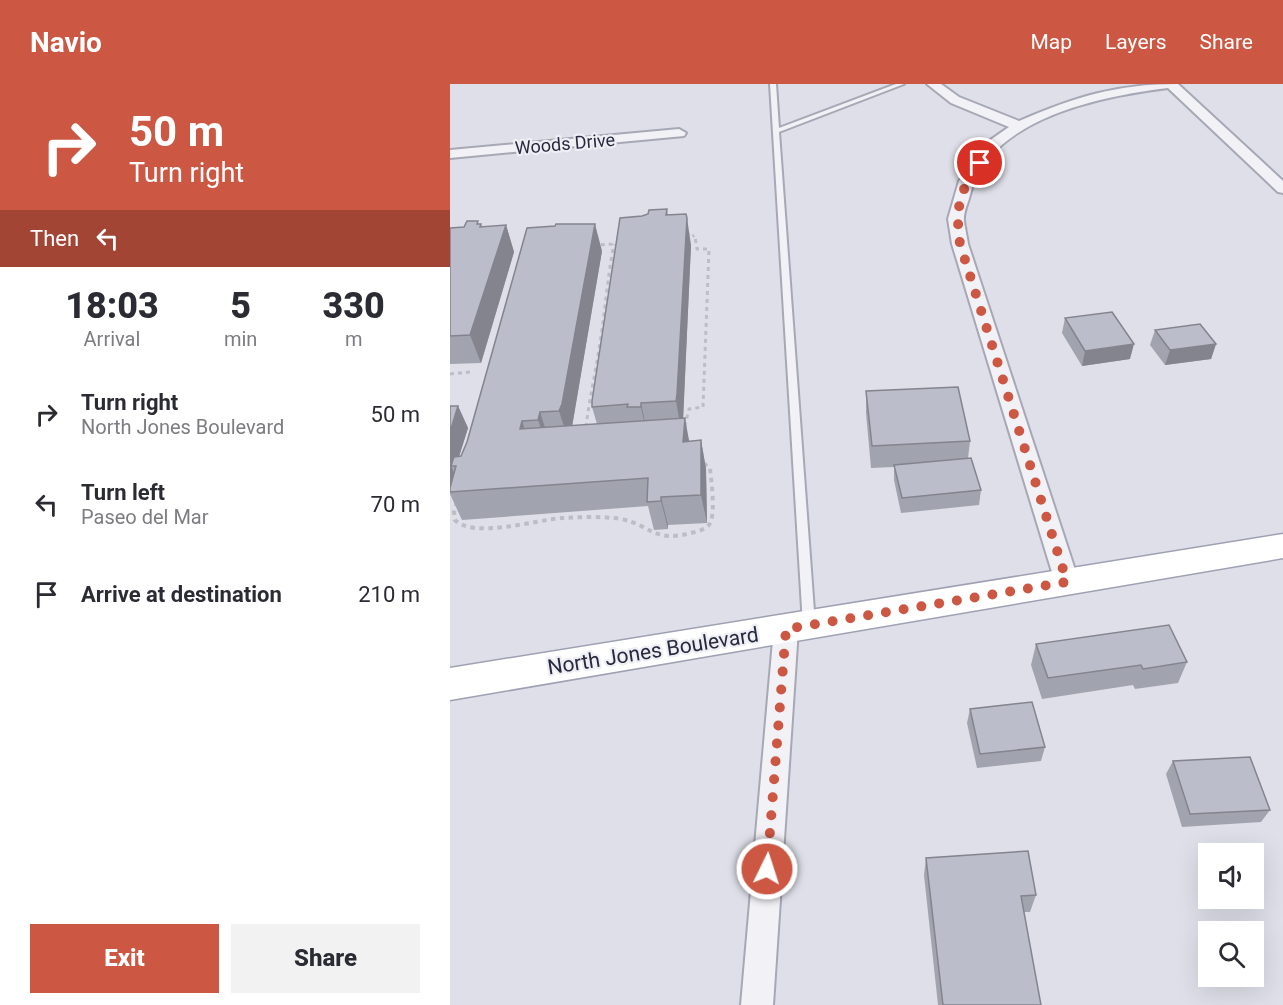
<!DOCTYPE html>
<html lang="en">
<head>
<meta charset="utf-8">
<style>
  body { margin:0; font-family:Roboto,sans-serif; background:#f2f2f3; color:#2b2b33; height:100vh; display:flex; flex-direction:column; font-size:22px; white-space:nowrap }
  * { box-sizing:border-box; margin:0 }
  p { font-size:20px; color:#7c7c81 }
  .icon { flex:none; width:33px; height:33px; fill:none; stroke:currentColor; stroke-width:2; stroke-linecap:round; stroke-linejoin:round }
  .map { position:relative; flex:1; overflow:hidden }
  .side { display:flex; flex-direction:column; background:#fff; width:450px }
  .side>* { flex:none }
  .hud { background:#cc5743; color:#fff; overflow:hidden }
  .buttons { position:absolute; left:748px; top:759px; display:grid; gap:12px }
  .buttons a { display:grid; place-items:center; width:66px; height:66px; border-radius:0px; background:#fff; box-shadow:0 6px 24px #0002; font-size:30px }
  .pin { position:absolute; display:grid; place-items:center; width:51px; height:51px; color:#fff; margin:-26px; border:3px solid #fff; border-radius:50%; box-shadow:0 2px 6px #0007 }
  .me { position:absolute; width:66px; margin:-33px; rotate:4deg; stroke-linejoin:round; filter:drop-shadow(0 0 4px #0008) }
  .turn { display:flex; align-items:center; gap:21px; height:126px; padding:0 30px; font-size:27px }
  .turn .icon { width:78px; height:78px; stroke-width:2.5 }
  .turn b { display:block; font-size:42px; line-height:51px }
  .then { display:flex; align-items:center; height:57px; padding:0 30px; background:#0003; gap:12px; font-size:22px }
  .eta { display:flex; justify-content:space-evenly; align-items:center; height:102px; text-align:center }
  .eta b { font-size:36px; font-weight:800; line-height:42px }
  .button { display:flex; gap:12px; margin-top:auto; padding:12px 30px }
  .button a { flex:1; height:69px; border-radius:0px; background:#cc5743; color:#fff; font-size:24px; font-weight:800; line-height:69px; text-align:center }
  .button a+a { background:#f2f2f3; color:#2b2b33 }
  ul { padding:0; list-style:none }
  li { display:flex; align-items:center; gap:18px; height:90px; padding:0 30px }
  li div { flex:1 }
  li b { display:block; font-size:22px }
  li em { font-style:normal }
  header { display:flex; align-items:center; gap:36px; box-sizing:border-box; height:84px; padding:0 30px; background:#cc5743; color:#fff }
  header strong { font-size:28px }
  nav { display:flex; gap:33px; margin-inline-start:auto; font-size:21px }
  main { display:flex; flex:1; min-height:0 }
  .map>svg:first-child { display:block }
</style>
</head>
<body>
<header>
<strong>Navio</strong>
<nav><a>Map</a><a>Layers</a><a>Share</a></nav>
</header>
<main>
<section class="side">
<div class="hud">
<div class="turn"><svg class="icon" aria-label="right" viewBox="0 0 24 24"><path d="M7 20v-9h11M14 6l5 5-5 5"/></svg><div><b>50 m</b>Turn right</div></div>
<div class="then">Then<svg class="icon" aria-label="left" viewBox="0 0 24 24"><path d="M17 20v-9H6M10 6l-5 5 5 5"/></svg></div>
</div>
<div class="eta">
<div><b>18:03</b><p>Arrival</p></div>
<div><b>5</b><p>min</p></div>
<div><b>330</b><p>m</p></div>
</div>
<ul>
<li><svg class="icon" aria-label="right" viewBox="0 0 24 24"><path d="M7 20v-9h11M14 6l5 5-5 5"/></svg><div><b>Turn right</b><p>North Jones Boulevard</p></div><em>50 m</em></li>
<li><svg class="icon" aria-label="left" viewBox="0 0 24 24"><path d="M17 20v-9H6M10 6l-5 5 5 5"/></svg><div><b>Turn left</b><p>Paseo del Mar</p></div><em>70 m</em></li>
<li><svg class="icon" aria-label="arrive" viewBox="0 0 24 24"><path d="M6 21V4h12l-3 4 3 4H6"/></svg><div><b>Arrive at destination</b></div><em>210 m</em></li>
</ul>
<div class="button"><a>Exit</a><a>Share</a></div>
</section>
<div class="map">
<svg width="833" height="921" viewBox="0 0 833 921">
  <rect width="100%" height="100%" fill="#dedfe8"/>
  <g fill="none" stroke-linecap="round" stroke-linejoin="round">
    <defs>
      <polygon id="service" points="320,0 326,0 329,44 446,0 454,0 329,48 365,541 363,544 359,546 355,544 353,541"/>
      <g id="minor">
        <path d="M477 0H491L509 13 569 37C625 13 666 0 728 0L833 97V109L828 108 718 4C652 12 539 34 520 111 518 119 513 129 514 137 515 145 517 153 518 160L629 498 625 504 617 507 609 504 605 498 502 160 498 135 509 97 539 57 559 43 501 19Z"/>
        <polygon points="229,45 236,49 234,52 0,74 0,66"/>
        <polygon points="336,535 345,538 348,545 323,921 291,921 324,545 327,538"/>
      </g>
      <polygon id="primary" points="833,450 833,474 0,616 0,584"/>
    </defs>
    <use href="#service" stroke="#a7a8b5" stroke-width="4"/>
    <use href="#minor" stroke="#a7a8b5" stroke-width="4"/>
    <use href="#primary" stroke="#9ea0b3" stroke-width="3"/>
    <polyline stroke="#bdbdc6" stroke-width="2" stroke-dasharray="3 3" stroke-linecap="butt" points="183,154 242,150 245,154"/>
    <g stroke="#bdbdc6" stroke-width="3" stroke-dasharray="4 4" stroke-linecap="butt">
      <polyline points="0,290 20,288"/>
      <path d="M136 343C139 317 145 291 149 265 155 230 157 195 164 160"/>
      <polyline points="27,350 79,165 182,159 183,154 204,153"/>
      <polyline points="233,350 239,325 253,323 259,165 247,165 245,153"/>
    </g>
    <path stroke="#bdbdc6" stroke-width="4" stroke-dasharray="4.5 4.5" stroke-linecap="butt" d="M28 349 4 428 5 436C24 455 86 436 112 434 131 433 152 432 171 435 201 441 203 459 241 449 245 448 254 446 258 442 267 433 261 397 260 384L246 374 243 363 233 352 234 349"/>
    <use href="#service" fill="#f1f1f6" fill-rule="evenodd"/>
    <use href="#minor" fill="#f1f1f6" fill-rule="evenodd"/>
    <use href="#primary" fill="#fff" fill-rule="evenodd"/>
  </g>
  <g fill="#a1a3ae">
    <polygon points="217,125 218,131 241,161 233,334 239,357 251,356 256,385 257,439 218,441 218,445 204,446 198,422 12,436 0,410 0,322 8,322 18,344 9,373 11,372 152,167 122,342 147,340 142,323 192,132"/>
    <polygon points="31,140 32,143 56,141 64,168 31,279 0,280 0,144 14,143"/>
    <polygon points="615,234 680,275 632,282 612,249"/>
    <polygon points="705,246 766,260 761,275 715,281 700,261"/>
    <polygon points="416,307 520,357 518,374 531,406 529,421 451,429 444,396 444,383 421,384 416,329"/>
    <polygon points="586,560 737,578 728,599 685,605 683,601 592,615 581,581"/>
    <polygon points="520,625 595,663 591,677 527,684 517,639"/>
    <polygon points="723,677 820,726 811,738 732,743 716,690"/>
    <polygon points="476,774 586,811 580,828 574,828 591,921 488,921 474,791"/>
  </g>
  <g fill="#83848d">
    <polygon points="237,134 241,161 233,338 231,345 226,317"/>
    <polygon points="145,140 152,167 121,349 118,355 109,327"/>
    <polygon points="56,141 64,168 31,279 20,251"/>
    <polygon points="684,260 680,275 632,282 635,267"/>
    <polygon points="766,260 761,275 715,281 720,266"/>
    <polygon points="191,319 197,347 197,351 191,323"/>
    <polygon points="8,322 18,344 6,382 1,382 4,389 0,403 0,348"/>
    <polygon points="90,328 99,356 98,364 88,336"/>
    <polygon points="235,334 240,362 233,358"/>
    <polygon points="72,337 82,366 70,345"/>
    <polygon points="251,356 256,385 257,439 251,411"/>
    <polygon points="211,413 218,441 218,445 211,417"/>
  </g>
  <g fill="#bbbdca" stroke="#83848d" stroke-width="1.5">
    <polygon points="217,125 216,131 236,130 237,134 227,310 226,317 191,319 191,323 177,323 178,320 142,323 142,317 170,134 192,132 198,130 199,126"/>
    <polygon points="17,137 28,137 27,140 31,140 30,143 56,141 20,251 0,252 0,144 14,143"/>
    <polygon points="106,140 145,140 112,320 109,327 90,328 88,336 72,337 70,345 235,334 233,358 251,356 251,411 211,413 211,417 197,418 198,394 0,408 0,404 6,382 1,382 4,373 11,372 17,358 77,144 105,142"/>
    <polygon points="662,228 684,260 635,267 615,234"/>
    <polygon points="750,240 766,260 720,266 705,246"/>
    <polygon points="508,303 520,357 422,362 416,307"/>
    <polygon points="0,322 8,322 0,348"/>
    <polygon points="521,374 531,406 452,414 444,381"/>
    <polygon points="719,541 737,578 693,585 691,581 598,594 586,560"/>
    <polygon points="582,618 595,663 530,670 520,625"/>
    <polygon points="800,673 820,726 740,730 723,677"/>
    <polygon points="578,767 586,811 571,812 591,921 493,921 476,774"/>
  </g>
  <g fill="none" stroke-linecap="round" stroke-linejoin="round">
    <path stroke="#cc5743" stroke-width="10" stroke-dasharray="0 18" d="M317 785 336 545 617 498 510 160C505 126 509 106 530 79"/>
  </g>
  <g text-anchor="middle" stroke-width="4.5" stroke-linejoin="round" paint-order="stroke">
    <g font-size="18" fill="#28293e" stroke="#eeeff5">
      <text transform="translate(115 60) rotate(-5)" y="6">Woods Drive</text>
    </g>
    <g font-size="21" fill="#28293e" stroke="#eeeff5">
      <text transform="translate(203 567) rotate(-9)" y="7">North Jones Boulevard</text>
    </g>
  </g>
</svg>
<div class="buttons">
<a><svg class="icon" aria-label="sound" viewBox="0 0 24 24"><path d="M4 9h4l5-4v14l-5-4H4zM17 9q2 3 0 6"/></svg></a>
<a><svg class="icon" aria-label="search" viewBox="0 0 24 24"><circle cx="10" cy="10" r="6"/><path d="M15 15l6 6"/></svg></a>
</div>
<div class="pin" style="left:530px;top:79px;background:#d93025"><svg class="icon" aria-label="arrive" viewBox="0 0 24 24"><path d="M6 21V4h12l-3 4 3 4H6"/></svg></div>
<svg class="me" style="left:317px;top:785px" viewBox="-20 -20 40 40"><circle r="17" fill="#cc5743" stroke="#fff" stroke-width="3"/><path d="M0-11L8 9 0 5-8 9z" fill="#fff"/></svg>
</div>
</main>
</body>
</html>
